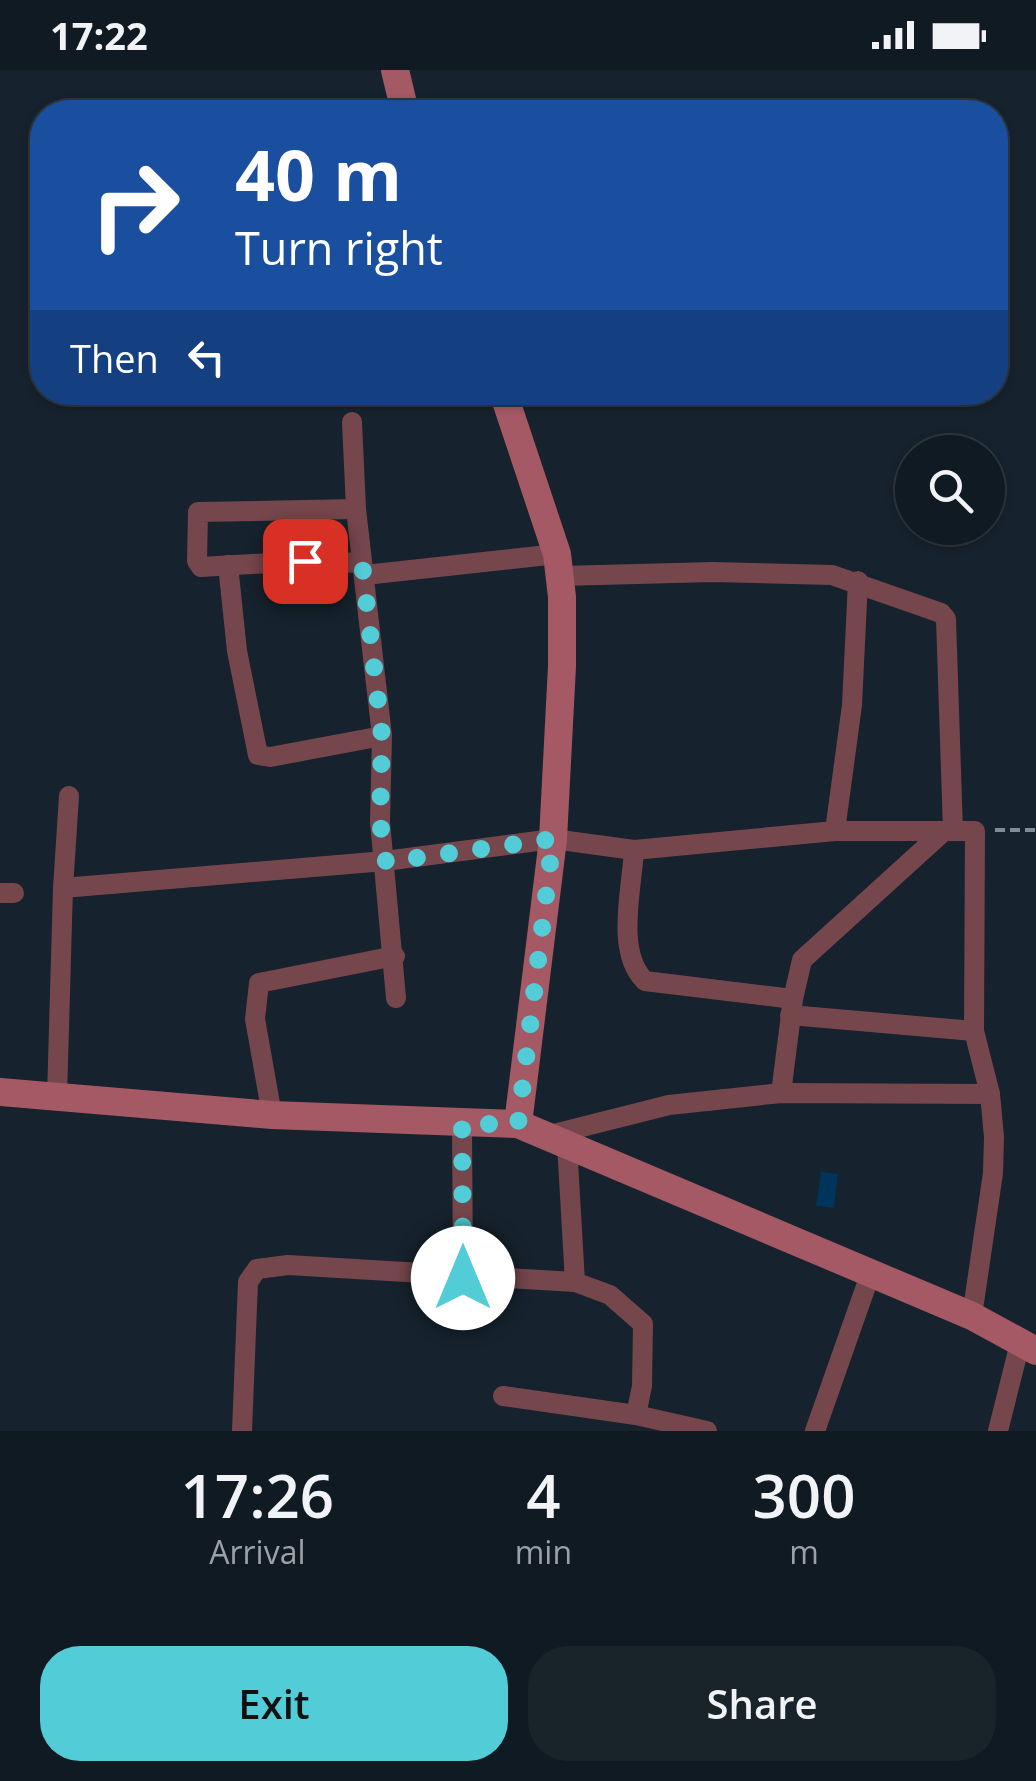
<!DOCTYPE html>
<html lang="en">
<head>
<meta charset="utf-8">
<style>
  body { margin:0; font-family:"Open Sans",sans-serif; background:#19232a; color:#f1f3f6; height:100vh; display:flex; flex-direction:column; font-size:38px; white-space:nowrap }
  * { box-sizing:border-box; margin:0 }
  p { font-size:32px; color:#9ca1a5 }
  .icon { flex:none; width:55px; height:55px; fill:none; stroke:currentColor; stroke-width:2; stroke-linecap:round; stroke-linejoin:round }
  .map { position:relative; height:1361px; overflow:hidden }
  .panel { display:flex; flex-direction:column; background:#101a22; flex:1 }
  .panel>* { flex:none }
  .banner { position:absolute; left:30px; top:30px; width:978px; height:305px; border-radius:40px; box-shadow:0 2px 8px #0004,0 0 0 2px #303840; background:#1a4fa0; color:#fff; overflow:hidden }
  .buttons { position:absolute; left:895px; top:365px; display:grid; gap:20px }
  .buttons a { display:grid; place-items:center; width:110px; height:110px; border-radius:50%; background:#101a22; box-shadow:0 2px 8px #0004,0 0 0 2px #303840; font-size:50px }
  .pin { position:absolute; display:grid; place-items:center; width:85px; height:85px; color:#fff; margin:-42px; border-radius:20px; box-shadow:0 5px 15px #0006 }
  .me { position:absolute; width:110px; margin:-55px; rotate:0deg; stroke-linejoin:round; filter:drop-shadow(0 0 8px #0008) }
  .turn { display:flex; align-items:center; gap:35px; height:210px; padding:0 40px; font-size:45px }
  .turn .icon { width:130px; height:130px; stroke-width:2.5 }
  .turn b { display:block; font-size:70px; line-height:85px }
  .then { display:flex; align-items:center; height:95px; padding:0 40px; background:#0003; gap:20px; font-size:38px }
  .eta { display:flex; justify-content:space-evenly; align-items:center; height:170px; text-align:center }
  .eta b { font-size:60px; font-weight:600; line-height:70px }
  .action { display:flex; gap:20px; margin-top:auto; padding:20px 40px }
  .action a { flex:1; height:115px; border-radius:40px; background:#52ccd6; color:#111; font-size:40px; font-weight:600; line-height:115px; text-align:center }
  .action a+a { background:#19232a; color:#f1f3f6 }
  .status { display:flex; justify-content:space-between; align-items:center; height:70px; padding:0 50px; background:#101a22; direction:ltr }
  .status svg { height:28px; fill:currentColor }
  .map>svg:first-child { display:block }
</style>
</head>
<body>
<div class="status"><b>17:22</b><svg viewBox="0 0 49 12"><path d="M0 12V9h3v3zM5 12V6h3v6zM10 12V3h3v9zM15 12V0h3v12zM26 1h20v11H26zM47 4h2v5h-2z"/></svg></div>
<div class="map">
<svg width="1036" height="1361" viewBox="0 0 1036 1361">
  <rect width="100%" height="100%" fill="#16222d"/>
  <polygon fill="#00355b" points="821,1102 838,1104 834,1138 816,1136"/>
  <g fill="none" stroke-linecap="round" stroke-linejoin="round">
    <polyline stroke="#828c95" stroke-width="4" stroke-dasharray="10 5" stroke-linecap="butt" points="995,760 1036,760"/>
    <g stroke="#75464c" stroke-width="20">
      <polyline points="352,352 356,439 382,666 380,752 396,928"/>
      <polyline points="356,439 198,442 197,491 201,497 305,491 362,493"/>
      <polyline points="228,495 237,581 258,685 270,687 382,666"/>
      <polyline points="365,505 557,484"/>
      <polyline points="561,506 713,502 832,505 941,543 946,549 953,761"/>
      <polyline points="69,726 63,818 385,791 553,769 634,780 835,761 975,761 974,961 990,1024 994,1067 993,1103 972,1246"/>
      <polyline points="835,761 852,635 858,511"/>
      <path d="M634 780C632 819 615 882 645 911L793 929"/>
      <polyline points="0,823 14,823"/>
      <polyline points="790,945 974,961"/>
      <polyline points="781,1023 793,929 802,890 944,761"/>
      <polyline points="57,1027 63,818"/>
      <polyline points="272,1045 255,949 259,913 395,886"/>
      <polyline points="462,1054 463,1208"/>
      <polyline points="546,1066 669,1035 781,1023 990,1024"/>
      <polyline points="567,1074 575,1212"/>
      <polyline points="503,1326 636,1345 707,1361"/>
      <polyline points="242,1361 248,1212 257,1199 288,1195 575,1212 610,1225 643,1254 642,1316 636,1345"/>
      <polyline points="815,1361 871,1202"/>
      <polyline points="998,1361 1020,1273"/>
    </g>
    <g stroke="#a45964" stroke-width="28">
      <polyline points="395,0 405,42"/>
      <polyline points="503,322 557,484 562,527 562,596 553,769 518,1054"/>
      <polyline points="0,1022 272,1045 518,1054 972,1246 1036,1281"/>
    </g>
  </g>
  <g fill="none" stroke-linecap="round" stroke-linejoin="round">
    <polyline stroke="#52ccd6" stroke-width="18" stroke-dasharray="0 32.4" points="305,491 362,493 382,666 380,752 386,792 553,769 518,1054 462,1054 463,1208"/>
  </g>
</svg>
<div class="buttons">
<a><svg class="icon" aria-label="search" viewBox="0 0 24 24"><circle cx="10" cy="10" r="6"/><path d="M15 15l6 6"/></svg></a>
</div>
<div class="pin" style="left:305px;top:491px;background:#d93025"><svg class="icon" aria-label="arrive" viewBox="0 0 24 24"><path d="M6 21V4h12l-3 4 3 4H6"/></svg></div>
<svg class="me" style="left:463px;top:1208px" viewBox="-20 -20 40 40"><circle r="19" fill="#fff"/><path d="M0-13L10 11 0 6-10 11z" fill="#52ccd6"/></svg>
<div class="banner">
<div class="turn"><svg class="icon" aria-label="right" viewBox="0 0 24 24"><path d="M7 20v-9h11M14 6l5 5-5 5"/></svg><div><b>40 m</b>Turn right</div></div>
<div class="then">Then<svg class="icon" aria-label="left" viewBox="0 0 24 24"><path d="M17 20v-9H6M10 6l-5 5 5 5"/></svg></div>
</div>
</div>
<section class="panel">
<div class="eta">
<div><b>17:26</b><p>Arrival</p></div>
<div><b>4</b><p>min</p></div>
<div><b>300</b><p>m</p></div>
</div>
<div class="action"><a>Exit</a><a>Share</a></div>
</section>
</body>
</html>
